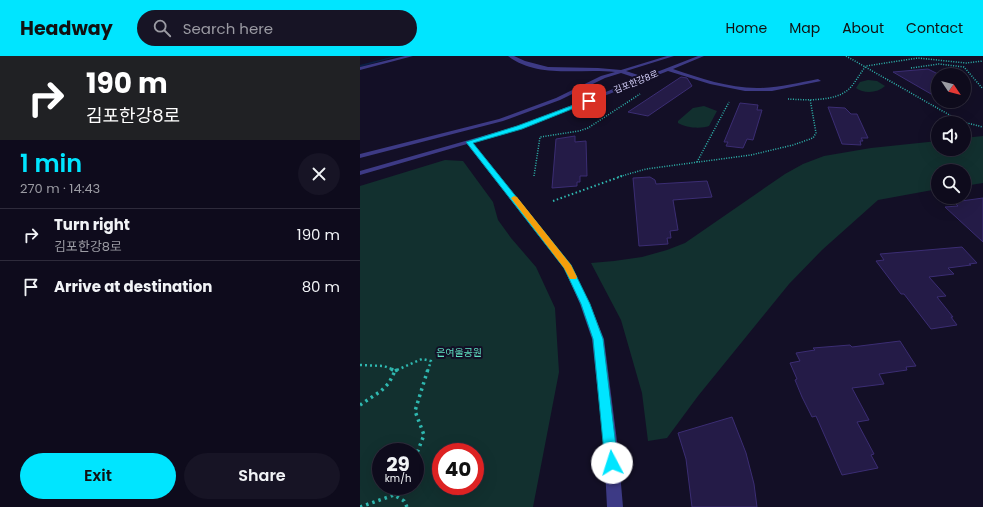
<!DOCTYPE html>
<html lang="en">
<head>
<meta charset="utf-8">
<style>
  body { margin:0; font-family:Poppins,"Noto Sans KR",sans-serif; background:#171425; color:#f1f3f6; height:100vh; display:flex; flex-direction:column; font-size:15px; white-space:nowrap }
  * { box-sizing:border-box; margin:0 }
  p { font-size:13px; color:#9b9ba3 }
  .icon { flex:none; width:22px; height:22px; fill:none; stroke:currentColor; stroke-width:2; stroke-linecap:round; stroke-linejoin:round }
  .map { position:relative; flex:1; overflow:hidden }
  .panel { display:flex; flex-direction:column; background:#0e0b1c; width:360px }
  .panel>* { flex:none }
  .hud { background:#202124; color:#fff; overflow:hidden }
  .needle { width:26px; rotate:125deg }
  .tools { position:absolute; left:571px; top:12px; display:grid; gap:8px }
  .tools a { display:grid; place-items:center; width:40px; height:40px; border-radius:50%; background:#0e0b1c; box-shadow:0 4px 16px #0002,0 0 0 1px #2e2b3b; font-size:20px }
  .speed { position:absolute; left:12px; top:387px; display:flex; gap:8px; font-size:20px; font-weight:700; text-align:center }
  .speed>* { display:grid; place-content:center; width:52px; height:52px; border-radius:50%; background:#0e0b1c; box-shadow:0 4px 16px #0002,0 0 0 1px #2e2b3b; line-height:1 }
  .speed small { font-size:10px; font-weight:400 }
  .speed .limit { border:6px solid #d22; background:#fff; color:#111 }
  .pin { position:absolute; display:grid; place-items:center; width:34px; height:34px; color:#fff; margin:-17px; border-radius:8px; box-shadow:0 2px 6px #0006 }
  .me { position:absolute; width:44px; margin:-22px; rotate:355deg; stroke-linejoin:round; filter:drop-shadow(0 0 3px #0008) }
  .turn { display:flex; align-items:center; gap:14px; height:84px; padding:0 20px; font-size:18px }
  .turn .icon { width:52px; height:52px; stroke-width:2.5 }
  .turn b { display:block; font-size:28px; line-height:34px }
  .round { display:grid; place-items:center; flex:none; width:42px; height:42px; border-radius:21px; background:#171425 }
  .headline { display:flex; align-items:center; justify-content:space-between; height:68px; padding:0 20px }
  h1 { font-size:24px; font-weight:600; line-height:30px; color:#00e5ff }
  .primary-button { display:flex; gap:8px; margin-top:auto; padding:8px 20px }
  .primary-button a { flex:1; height:46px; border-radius:24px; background:#00e5ff; color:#111; font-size:16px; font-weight:600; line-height:46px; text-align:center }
  .primary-button a+a { background:#171425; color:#f1f3f6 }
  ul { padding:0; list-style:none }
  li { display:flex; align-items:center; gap:12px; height:52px; padding:0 20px; border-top:1px solid #2e2b3b }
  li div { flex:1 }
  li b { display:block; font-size:15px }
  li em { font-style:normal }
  header { display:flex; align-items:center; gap:24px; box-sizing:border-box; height:56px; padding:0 20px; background:#00e5ff; color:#111 }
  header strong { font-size:19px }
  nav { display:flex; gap:22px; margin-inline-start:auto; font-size:14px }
  .search { width:280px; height:36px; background:#171425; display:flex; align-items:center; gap:10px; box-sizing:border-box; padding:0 14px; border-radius:22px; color:#9b9ba3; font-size:15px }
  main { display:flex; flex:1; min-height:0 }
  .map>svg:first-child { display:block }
</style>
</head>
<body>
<header>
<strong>Headway</strong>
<div class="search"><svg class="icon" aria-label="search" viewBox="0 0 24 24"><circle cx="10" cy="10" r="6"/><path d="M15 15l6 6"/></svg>Search here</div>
<nav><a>Home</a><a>Map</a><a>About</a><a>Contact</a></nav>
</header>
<main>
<section class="panel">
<div class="hud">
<div class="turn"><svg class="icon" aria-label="right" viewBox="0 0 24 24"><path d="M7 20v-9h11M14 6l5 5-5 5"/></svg><div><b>190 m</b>김포한강8로</div></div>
</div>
<div class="headline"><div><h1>1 min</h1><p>270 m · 14:43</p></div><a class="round"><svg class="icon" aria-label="close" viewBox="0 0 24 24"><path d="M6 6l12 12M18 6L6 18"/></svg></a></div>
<ul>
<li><svg class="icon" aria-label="right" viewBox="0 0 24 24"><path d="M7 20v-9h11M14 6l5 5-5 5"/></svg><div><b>Turn right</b><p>김포한강8로</p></div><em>190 m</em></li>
<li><svg class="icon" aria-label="arrive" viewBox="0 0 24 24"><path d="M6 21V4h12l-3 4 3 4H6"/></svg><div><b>Arrive at destination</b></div><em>80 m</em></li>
</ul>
<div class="primary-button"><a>Exit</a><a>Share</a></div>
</section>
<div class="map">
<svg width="623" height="451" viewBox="0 0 623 451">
  <rect width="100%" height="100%" fill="#130f26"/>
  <g fill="#12302f" fill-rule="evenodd">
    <path d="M508 24 517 25 525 30C518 37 504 38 496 32L500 26Z"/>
    <path d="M344 50 357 55 349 70C341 73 326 72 318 67V65L333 52Z"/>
    <polygon points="623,80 623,127 604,130 604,115 578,115 578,133 518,144 462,194 429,228 338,340 307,382 288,385 282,337 261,264 231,207 254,205 282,201 307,194 325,187 425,118 443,108 464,100 511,92 578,85 578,93 604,93 604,82"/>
    <path d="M85 104 103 105 133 146 138 164 151 182 176 211 195 252 199 316 173 451H0V130ZM21 396H55V430H21ZM81 396H115V430H81Z"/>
  </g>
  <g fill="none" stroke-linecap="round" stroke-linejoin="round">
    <polygon fill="#0a1f44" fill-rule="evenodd" points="35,0 39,0 0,11 0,9"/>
  </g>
  <g fill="#241b47" stroke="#3b2d73">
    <polygon points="568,13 578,18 578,42 533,16"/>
    <polygon points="321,21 327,22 332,30 288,60 268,56"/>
    <polygon points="380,47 398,49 397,54 402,54 393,84 387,83 383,92 366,90 368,86 364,86"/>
    <polygon points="468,51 485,52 491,58 497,58 508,82 501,82 503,85 500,85 501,89 482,88"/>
    <polygon points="215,80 215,86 226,85 227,120 220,120 220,126 217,126 217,130 192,132 196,83"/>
    <polygon points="290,121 295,124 296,128 347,125 352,141 313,144 318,174 310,175 311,182 307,182 308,188 279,190 273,122"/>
    <polygon points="623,142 623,186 585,151 598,150 594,146"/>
    <polygon points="602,191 617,207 609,208 611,209 588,212 594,218 569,221 586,240 577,241 593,261 591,261 597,269 571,273 544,238 541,238 516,205 524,204 520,198"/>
    <polygon points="540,285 556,310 546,311 547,314 519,318 524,328 492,332 509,364 497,366 514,398 511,399 518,412 482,419 456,360 452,361 442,341 435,324 437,323 430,307 440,305 436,297 455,294 453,292 490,289 492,291"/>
    <polygon points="372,361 386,397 394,428 397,451 332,451 326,403 318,377"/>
  </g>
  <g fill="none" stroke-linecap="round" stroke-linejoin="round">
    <g stroke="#2fb8b0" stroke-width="1.5" stroke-dasharray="1 1.5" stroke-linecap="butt">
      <polyline points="486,0 593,61 607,67 623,71"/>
      <polyline points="551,12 579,8 604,11 623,33"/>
      <path d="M428 43C446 44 475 46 489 33 496 26 500 17 506 10L558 2 606 7 623 5"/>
      <polyline points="337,106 369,46"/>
      <polyline points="174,120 180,81 219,75 228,72 280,38"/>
      <polyline points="258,121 286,113 391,99 433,89 453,82 456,77 450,43"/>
    </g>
    <polyline stroke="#2fb8b0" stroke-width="2" stroke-dasharray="1.5 2.5" stroke-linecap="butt" points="193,145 262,120"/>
    <g stroke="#2fb8b0" stroke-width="2.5" stroke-dasharray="2 3" stroke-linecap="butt">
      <polyline points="0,309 24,310 34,314"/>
      <polyline points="37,314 62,303 71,305 68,314"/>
    </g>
    <g stroke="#2fb8b0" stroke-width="3.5" stroke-dasharray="2.5 4" stroke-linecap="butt">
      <polyline points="35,315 39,313"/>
      <polyline points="0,349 21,335 29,327 35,315 31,313"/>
      <polyline points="55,402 64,379 55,355 68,313"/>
      <polyline points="34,439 39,430"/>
      <polyline points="0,451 34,439 44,445 47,451"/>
    </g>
    <g fill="#3d3a85" fill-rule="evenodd">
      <polygon points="45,0 53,0 0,14 0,11"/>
      <path d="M148 0H154L165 5 188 11 238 12 261 14 307 0H314L266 15 284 21 338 0H344L313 13C340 22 368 32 397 32 417 32 438 27 458 23L461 25 412 35H385L350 28 308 15 162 72 113 87 211 209 230 248 244 283 258 393 263 451H247L244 393 232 283 220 248 204 212 107 88 0 119V115L158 70 279 23 261 17 245 22 200 44 143 65 0 102V98L139 63 196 42 241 20 255 16C220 12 178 23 148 0Z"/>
    </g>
  </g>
  <polygon fill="#00e5ff" stroke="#0095a6" points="227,44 232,45 162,73 113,87 211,209 230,248 243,283 258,407 256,412 252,414 247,412 245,407 233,283 221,248 204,212 106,86 157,70"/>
  <polygon fill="#f59e0b" points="154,140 157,141 211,209 217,221 216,223 210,223 204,212 151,142"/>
  <g text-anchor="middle" stroke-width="4" stroke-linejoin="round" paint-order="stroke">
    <g font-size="9" fill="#d9d4ff" stroke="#130f26">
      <text transform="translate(276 26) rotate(-22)" y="3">김포한강8로</text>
    </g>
    <g font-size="10" fill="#5fe0c0" stroke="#130f26">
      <text x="99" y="300">은여울공원</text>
    </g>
  </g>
</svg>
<div class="tools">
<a><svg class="needle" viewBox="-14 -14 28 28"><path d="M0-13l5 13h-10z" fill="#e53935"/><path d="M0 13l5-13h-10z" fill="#9b9ba3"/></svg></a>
<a><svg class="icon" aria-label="sound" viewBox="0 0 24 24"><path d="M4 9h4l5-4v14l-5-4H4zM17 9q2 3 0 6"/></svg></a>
<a><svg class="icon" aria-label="search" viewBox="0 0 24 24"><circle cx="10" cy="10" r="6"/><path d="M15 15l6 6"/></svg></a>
</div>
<div class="speed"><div>29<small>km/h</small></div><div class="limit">40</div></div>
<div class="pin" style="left:229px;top:45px;background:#d93025"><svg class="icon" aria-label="arrive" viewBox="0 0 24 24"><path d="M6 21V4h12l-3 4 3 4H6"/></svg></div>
<svg class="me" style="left:252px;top:407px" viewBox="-20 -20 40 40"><circle r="19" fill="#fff"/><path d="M0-13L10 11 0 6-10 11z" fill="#00e5ff"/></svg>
</div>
</main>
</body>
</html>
